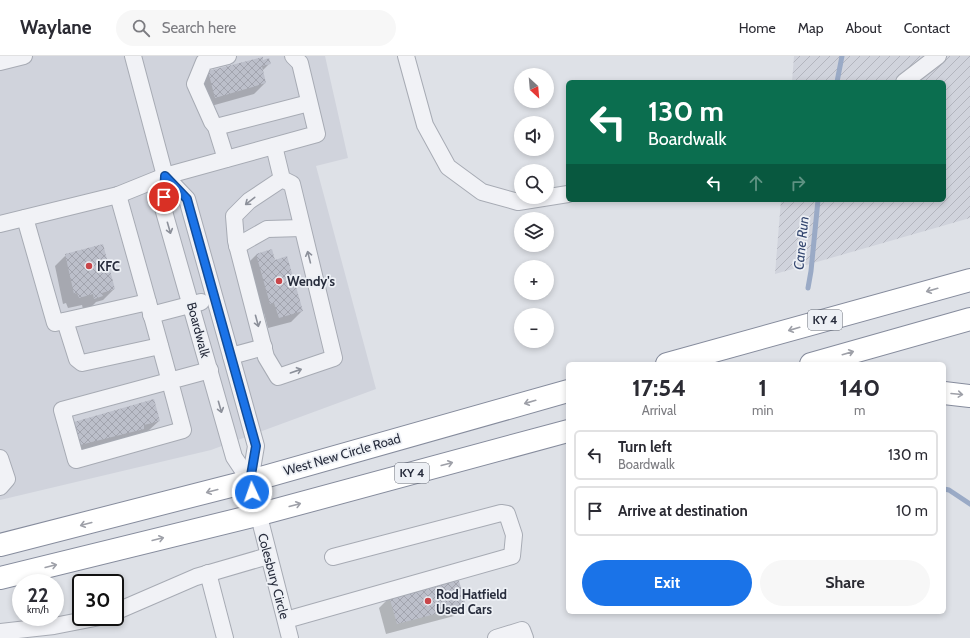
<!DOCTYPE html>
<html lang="en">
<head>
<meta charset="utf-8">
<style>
  body { margin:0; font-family:Cabin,sans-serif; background:#f7f7f7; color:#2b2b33; height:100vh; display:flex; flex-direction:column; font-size:15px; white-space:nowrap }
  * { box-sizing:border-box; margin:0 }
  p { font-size:13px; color:#7c7c81 }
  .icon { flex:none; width:22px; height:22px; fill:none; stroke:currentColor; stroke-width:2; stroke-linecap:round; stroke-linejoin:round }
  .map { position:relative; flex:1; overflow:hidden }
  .drawer { position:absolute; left:566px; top:306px; width:380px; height:252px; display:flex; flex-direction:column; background:#fff; border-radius:6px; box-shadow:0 2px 6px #0003 }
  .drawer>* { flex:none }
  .banner { position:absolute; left:566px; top:24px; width:380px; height:122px; border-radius:6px; box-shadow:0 2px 6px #0003; background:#0b6e4f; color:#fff; overflow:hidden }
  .needle { width:26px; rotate:154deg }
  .controls { position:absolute; left:514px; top:12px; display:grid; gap:8px }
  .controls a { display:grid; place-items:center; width:40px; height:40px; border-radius:50%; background:#fff; box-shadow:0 2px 6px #0003; font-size:20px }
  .speed { position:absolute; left:12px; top:518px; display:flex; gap:8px; font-size:20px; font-weight:700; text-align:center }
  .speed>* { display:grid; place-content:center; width:52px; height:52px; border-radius:50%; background:#fff; box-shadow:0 2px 6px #0003; line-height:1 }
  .speed small { font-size:10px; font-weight:400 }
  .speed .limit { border:2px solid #111; border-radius:6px; background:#fff; color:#111 }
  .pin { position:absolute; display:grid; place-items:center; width:34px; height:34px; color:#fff; margin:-17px; border:2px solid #fff; border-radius:50%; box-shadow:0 1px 4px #0007 }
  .me { position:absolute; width:44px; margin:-22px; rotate:357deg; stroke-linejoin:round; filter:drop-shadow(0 0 3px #0008) }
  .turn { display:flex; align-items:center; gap:14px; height:84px; padding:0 16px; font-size:18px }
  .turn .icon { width:52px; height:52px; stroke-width:2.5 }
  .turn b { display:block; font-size:28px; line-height:34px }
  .lanes { display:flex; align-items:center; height:38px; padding:0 16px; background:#0003; justify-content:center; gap:20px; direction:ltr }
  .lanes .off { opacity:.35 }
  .eta { display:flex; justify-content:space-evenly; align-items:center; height:68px; text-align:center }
  .eta b { font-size:24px; font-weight:700; line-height:28px }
  .cta { display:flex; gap:8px; margin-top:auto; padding:8px 16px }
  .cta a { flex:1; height:46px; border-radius:24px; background:#1a73e8; color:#fff; font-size:16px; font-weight:700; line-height:46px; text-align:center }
  .cta a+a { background:#f7f7f7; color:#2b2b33 }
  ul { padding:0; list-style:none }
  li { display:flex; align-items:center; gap:12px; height:50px; margin:0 8px 6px; padding:0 8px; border:2px solid #e1e1e2; border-radius:6px }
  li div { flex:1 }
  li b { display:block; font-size:15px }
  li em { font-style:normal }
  header { display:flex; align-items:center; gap:24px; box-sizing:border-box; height:56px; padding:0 20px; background:#fff; border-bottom:1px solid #e1e1e2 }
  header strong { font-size:19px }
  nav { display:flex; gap:22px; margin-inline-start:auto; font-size:14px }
  .search { width:280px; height:36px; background:#f7f7f7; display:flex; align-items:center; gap:10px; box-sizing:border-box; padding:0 14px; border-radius:22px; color:#7c7c81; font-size:15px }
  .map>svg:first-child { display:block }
</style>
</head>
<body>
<header>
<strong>Waylane</strong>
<div class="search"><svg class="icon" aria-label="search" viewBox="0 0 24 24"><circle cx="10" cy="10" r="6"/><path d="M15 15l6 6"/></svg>Search here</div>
<nav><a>Home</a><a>Map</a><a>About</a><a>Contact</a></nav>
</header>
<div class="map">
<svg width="970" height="582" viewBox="0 0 970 582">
  <defs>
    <pattern id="industrial-furrows" width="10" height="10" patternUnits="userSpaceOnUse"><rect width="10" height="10" fill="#d0d3dc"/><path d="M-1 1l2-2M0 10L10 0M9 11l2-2" fill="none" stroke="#b3b5be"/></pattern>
    <pattern id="building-cross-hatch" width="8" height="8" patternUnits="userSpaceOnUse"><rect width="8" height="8" fill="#bcbfca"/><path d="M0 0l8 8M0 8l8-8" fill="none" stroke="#a2a4ae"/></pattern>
  </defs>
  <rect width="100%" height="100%" fill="#dee1e7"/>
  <polygon fill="#d0d3dc" points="0,0 325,0 348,102 316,110 376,333 211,394 0,444"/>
  <polygon fill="url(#industrial-furrows)" points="794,0 970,0 970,162 775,218 781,144 944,144 944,26 792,26"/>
  <g fill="#0003">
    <polygon points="263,5 269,8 262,15 265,27 254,38 204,52 198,27 208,16"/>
    <polygon points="257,198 275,205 302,255 291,266 268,272 264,257 260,258 246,209"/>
    <polygon points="66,199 114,233 103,244 96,246 91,251 83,253 82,249 68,252 66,247 63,248 55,210"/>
    <polygon points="153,345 159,365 148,375 137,378 133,383 70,400 63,378 74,367"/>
    <polygon points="390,541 465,549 454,560 386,578 379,552"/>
  </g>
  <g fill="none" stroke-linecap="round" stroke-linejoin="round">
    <g stroke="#9aaac6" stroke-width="5">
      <polyline points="837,26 842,0"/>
      <polyline points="808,232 811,215 818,144"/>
      <polyline points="944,433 949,434 970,448"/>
    </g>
  </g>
  <g fill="url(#building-cross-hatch)">
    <polygon points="263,1 263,4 269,2 271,8 262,10 266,27 215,42 208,15"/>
    <polygon points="103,188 115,233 102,237 103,240 94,243 93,238 79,242 77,237 74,238 65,198"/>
    <polygon points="272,193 275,204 287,200 303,255 279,262 274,247 270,248 256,198"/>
    <polygon points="154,343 160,365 144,369 144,373 80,389 74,366"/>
    <polygon points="458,521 466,550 397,568 389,540"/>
  </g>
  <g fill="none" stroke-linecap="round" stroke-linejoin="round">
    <defs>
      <g id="minor">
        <polyline points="133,0 165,120 163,152 234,401 250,425 290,582"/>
        <polyline points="406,0 425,69 448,111 482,136 518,146 568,138"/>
        <polyline points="0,6 24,0"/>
        <polyline points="904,26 938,0"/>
        <polyline points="216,71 309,47"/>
        <polyline points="274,90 282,123 292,128 334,302 278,321 266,301 236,185 234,160 249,145 282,123"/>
        <polyline points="226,103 216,71 212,66 195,28 204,6 228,0"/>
        <polyline points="165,120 187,143 231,300 256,390 250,425"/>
        <path d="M118 139C140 217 162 295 183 374L76 404 62 354 210 314"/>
        <polyline points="25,162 55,267 148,246"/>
        <polyline points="0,168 118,139 165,120 317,78 300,7 293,0"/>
        <polyline points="237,190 267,173 302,172"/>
        <polyline points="151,259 201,246"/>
        <polyline points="65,265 77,303 82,307 160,290"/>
        <polyline points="231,300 264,291"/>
        <polyline points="0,402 7,423 0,431"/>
        <polyline points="208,517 225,582"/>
        <polyline points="115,556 196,521 268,500"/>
        <polyline points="286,564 512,500 514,479 507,458 501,457 333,501"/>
        <polyline points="0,576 54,570 100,561"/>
        <polyline points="496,582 522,574 525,582"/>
      </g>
      <g id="highway">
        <polyline points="667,308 970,224"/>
        <polyline points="811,308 970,263"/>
        <polyline points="944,337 970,340"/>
        <polyline points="0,489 250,425 568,335"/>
        <polyline points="0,522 257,459 568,375"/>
      </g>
    </defs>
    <use href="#minor" stroke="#a7abb4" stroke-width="18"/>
    <use href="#highway" stroke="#868c9d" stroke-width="24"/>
    <use href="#minor" stroke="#f1f2f6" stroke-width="16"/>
    <use href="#highway" stroke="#fff" stroke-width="22"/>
  </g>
  <defs><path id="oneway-shaft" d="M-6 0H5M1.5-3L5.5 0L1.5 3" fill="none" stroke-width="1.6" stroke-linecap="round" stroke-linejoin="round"/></defs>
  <g stroke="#8c909a">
    <use href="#oneway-shaft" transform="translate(250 145) rotate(142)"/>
    <use href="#oneway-shaft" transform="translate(169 172) rotate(74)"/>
    <use href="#oneway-shaft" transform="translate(309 201) rotate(-104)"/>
    <use href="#oneway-shaft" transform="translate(257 265) rotate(75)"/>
    <use href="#oneway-shaft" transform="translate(296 315) rotate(-19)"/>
    <use href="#oneway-shaft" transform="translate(220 351) rotate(74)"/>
  </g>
  <g stroke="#9ea0a8">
    <use href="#oneway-shaft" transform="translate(932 234) rotate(164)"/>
    <use href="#oneway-shaft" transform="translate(794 273) rotate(164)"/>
    <use href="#oneway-shaft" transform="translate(848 297) rotate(-16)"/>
    <use href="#oneway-shaft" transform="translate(957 338) rotate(5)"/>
    <use href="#oneway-shaft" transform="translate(530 346) rotate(164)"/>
    <use href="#oneway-shaft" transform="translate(447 408) rotate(-15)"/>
    <use href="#oneway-shaft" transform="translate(212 435) rotate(165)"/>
    <use href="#oneway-shaft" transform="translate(295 449) rotate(-15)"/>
    <use href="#oneway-shaft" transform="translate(86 468) rotate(165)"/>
    <use href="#oneway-shaft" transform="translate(158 483) rotate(-14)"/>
    <use href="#oneway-shaft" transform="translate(51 510) rotate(-14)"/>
  </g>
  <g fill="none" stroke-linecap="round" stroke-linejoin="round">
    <defs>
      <polyline id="route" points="164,141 165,120 187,143 256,390 250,425 252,436"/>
    </defs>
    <use href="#route" stroke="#114b97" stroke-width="10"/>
    <use href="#route" stroke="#1a73e8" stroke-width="7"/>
  </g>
  <g fill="#c9464a" stroke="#edf0f5" stroke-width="1.5">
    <circle cx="89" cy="210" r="4"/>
    <circle cx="279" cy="225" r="4"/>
    <circle cx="428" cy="545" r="4"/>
  </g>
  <g text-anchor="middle" stroke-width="3.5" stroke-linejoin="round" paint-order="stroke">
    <g fill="#edf0f5" stroke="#636874" stroke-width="1">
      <rect x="808" y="254" width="34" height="20" rx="3"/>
      <rect x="395" y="407" width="34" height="20" rx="3"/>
    </g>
    <g font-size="12" font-weight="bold" fill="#282d3d">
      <text x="825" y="268">KY 4</text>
      <text x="412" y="421">KY 4</text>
    </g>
    <g font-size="13" font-weight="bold" fill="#282d3d" stroke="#edf0f5" text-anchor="start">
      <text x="97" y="215">KFC</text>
      <text x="287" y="230">Wendy's</text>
      <text x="436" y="543">Rod Hatfield<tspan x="436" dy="15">Used Cars</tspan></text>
    </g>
    <g font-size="13" fill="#282d3d" stroke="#edf0f5">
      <text transform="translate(199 274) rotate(75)" y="5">Boardwalk</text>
      <text transform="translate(342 398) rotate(-16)" y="5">West New Circle Road</text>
      <text transform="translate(274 520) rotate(75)" y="5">Colesbury Circle</text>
    </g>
    <g font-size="14" font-style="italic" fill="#344770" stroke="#edf0f5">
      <text transform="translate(801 187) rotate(-84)" y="5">Cane Run</text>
    </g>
  </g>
</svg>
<div class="controls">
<a><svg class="needle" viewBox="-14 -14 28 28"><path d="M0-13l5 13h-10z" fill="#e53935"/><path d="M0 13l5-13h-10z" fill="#7c7c81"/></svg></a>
<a><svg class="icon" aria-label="sound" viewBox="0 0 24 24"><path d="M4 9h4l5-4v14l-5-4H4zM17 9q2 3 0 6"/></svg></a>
<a><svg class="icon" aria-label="search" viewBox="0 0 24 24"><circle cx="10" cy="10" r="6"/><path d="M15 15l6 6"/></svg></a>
<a><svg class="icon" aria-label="layers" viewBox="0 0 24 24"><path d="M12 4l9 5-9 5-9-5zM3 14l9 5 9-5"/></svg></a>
<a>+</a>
<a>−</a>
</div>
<div class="speed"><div>22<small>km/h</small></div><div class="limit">30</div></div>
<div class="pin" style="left:164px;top:141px;background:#d93025"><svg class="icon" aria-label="arrive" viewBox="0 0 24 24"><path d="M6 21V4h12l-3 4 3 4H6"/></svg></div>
<svg class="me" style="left:252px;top:436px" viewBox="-20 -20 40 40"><circle r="17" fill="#1a73e8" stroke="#fff" stroke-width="3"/><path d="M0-11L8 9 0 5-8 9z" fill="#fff"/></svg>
<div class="banner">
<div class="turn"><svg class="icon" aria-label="left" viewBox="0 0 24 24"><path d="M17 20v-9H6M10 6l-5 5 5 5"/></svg><div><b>130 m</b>Boardwalk</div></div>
<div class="lanes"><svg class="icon" aria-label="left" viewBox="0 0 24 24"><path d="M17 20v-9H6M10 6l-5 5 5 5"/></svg><svg class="icon off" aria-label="ahead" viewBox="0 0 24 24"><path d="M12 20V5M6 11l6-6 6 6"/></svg><svg class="icon off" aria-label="right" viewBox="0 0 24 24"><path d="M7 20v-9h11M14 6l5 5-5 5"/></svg></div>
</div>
<section class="drawer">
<div class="eta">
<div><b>17:54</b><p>Arrival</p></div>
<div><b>1</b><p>min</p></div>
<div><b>140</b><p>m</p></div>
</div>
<ul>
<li><svg class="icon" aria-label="left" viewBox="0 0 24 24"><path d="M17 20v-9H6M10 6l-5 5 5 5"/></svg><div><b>Turn left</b><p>Boardwalk</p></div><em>130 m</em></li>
<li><svg class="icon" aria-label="arrive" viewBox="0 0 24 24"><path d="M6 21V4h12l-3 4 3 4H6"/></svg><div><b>Arrive at destination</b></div><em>10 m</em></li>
</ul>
<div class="cta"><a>Exit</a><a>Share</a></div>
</section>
</div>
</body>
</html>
